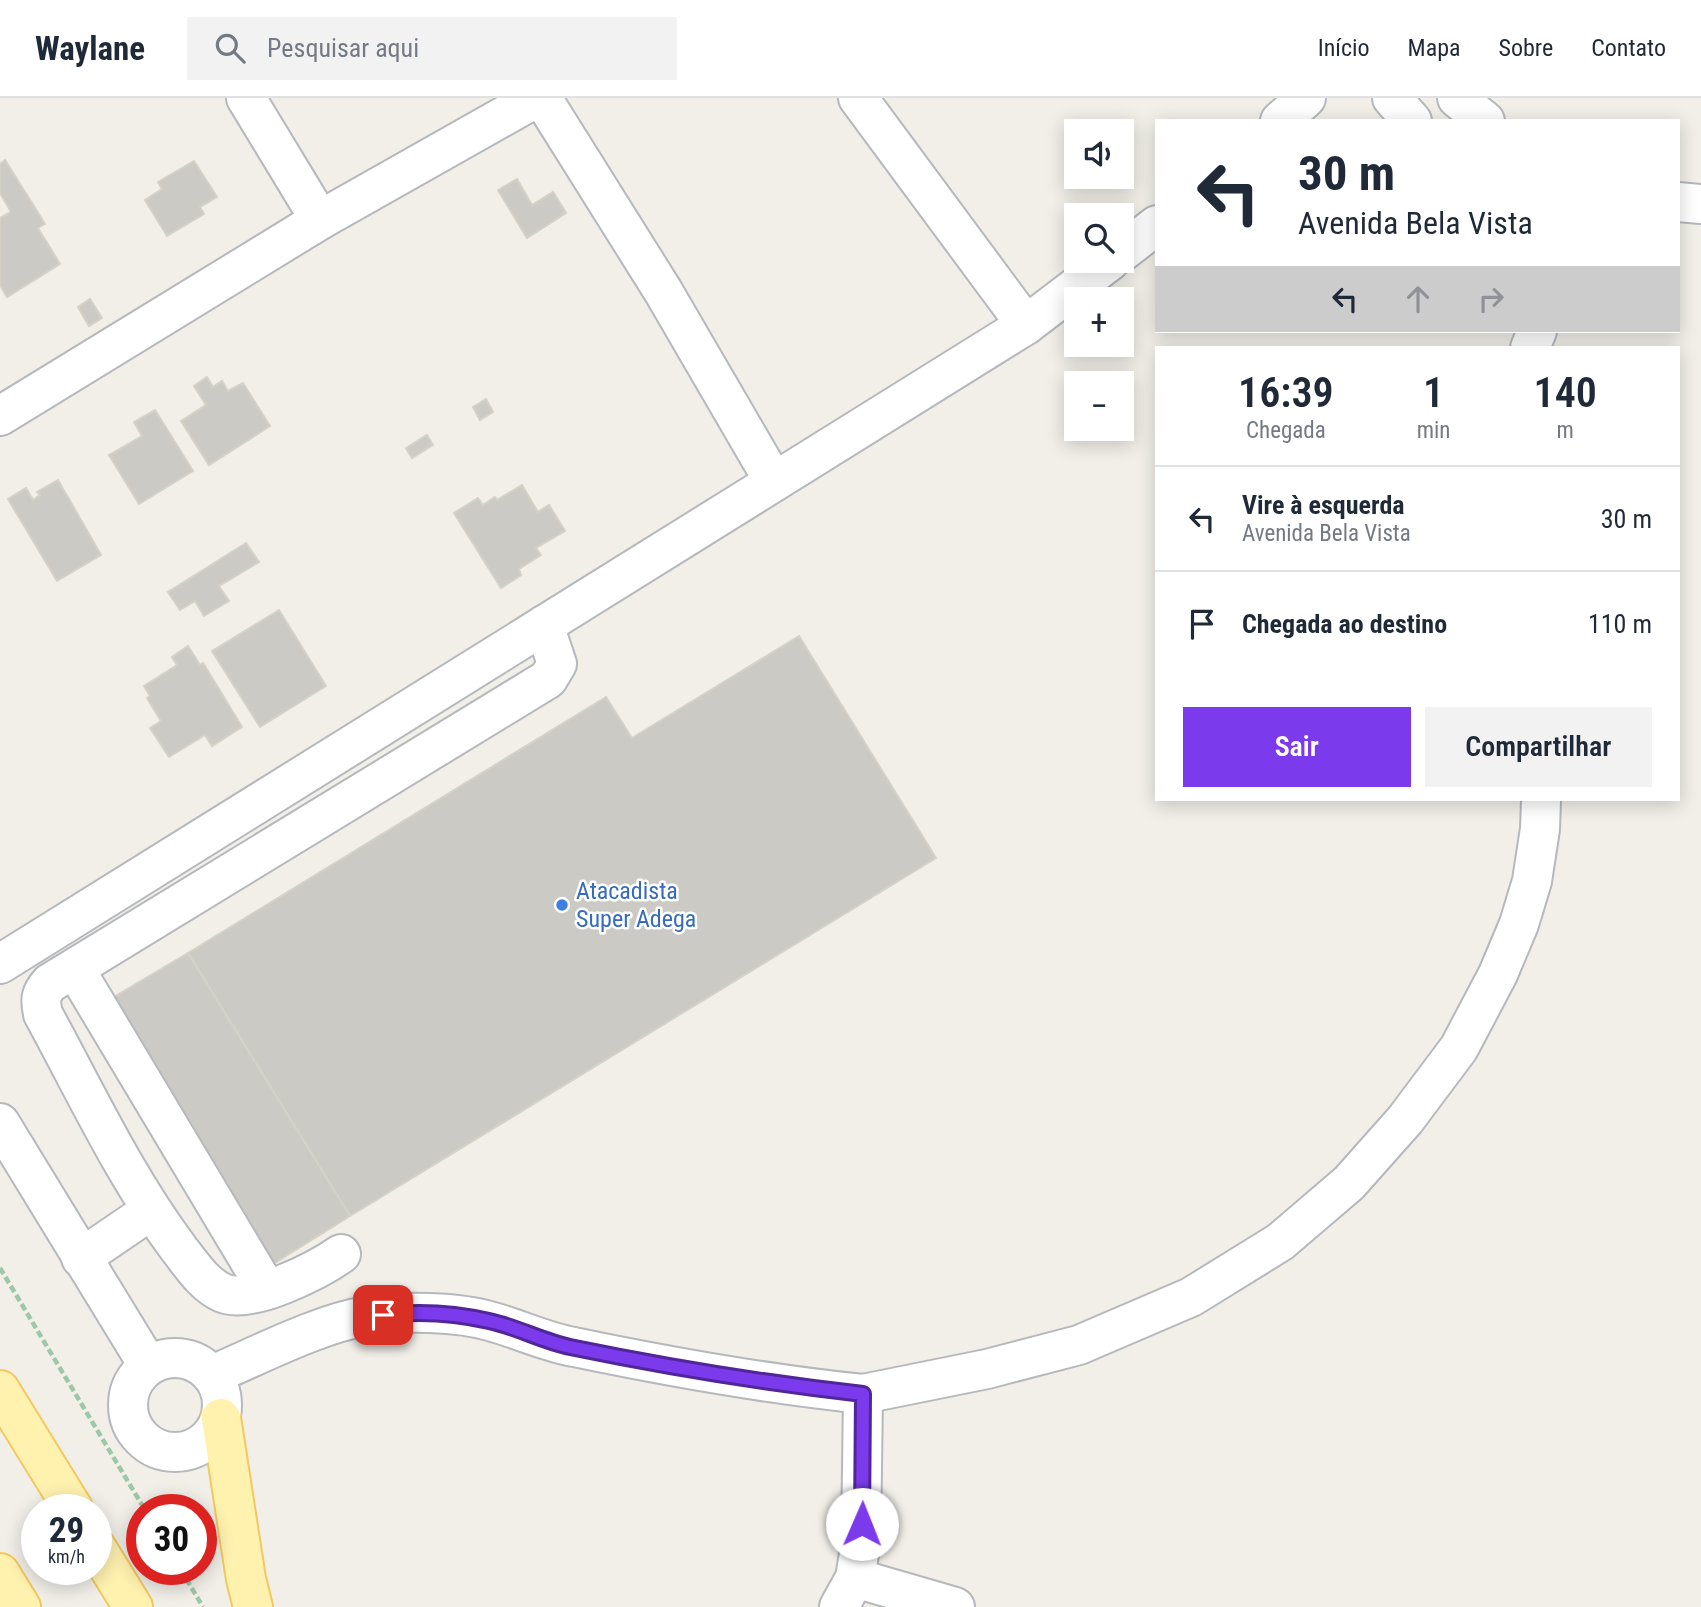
<!DOCTYPE html>
<html lang="pt">
<head>
<meta charset="utf-8">
<style>
  body { margin:0; font-family:"Roboto Condensed",sans-serif; background:#f2f2f3; color:#1f2937; height:100vh; display:flex; flex-direction:column; font-size:26px; white-space:nowrap }
  * { box-sizing:border-box; margin:0 }
  p { font-size:23px; color:#747a83 }
  .icon { flex:none; width:38px; height:38px; fill:none; stroke:currentColor; stroke-width:2; stroke-linecap:round; stroke-linejoin:round }
  .map { position:relative; flex:1; overflow:hidden }
  .details { position:absolute; left:1155px; top:248px; width:525px; height:455px; display:flex; flex-direction:column; background:#fff; border-radius:0px; box-shadow:0 4px 18px #0003 }
  .details>* { flex:none }
  .guide { position:absolute; left:1155px; top:21px; width:525px; height:214px; border-radius:0px; box-shadow:0 4px 18px #0003; background:#fff; color:#1f2937; overflow:hidden }
  .buttons { position:absolute; left:1064px; top:21px; display:grid; gap:14px }
  .buttons a { display:grid; place-items:center; width:70px; height:70px; border-radius:0px; background:#fff; box-shadow:0 4px 18px #0003; font-size:35px }
  .speed { position:absolute; left:21px; top:1396px; display:flex; gap:14px; font-size:35px; font-weight:700; text-align:center }
  .speed>* { display:grid; place-content:center; width:91px; height:91px; border-radius:50%; background:#fff; box-shadow:0 4px 18px #0003; line-height:1 }
  .speed small { font-size:18px; font-weight:400 }
  .speed .limit { border:10px solid #d22; background:#fff; color:#111 }
  .pin { position:absolute; display:grid; place-items:center; width:60px; height:60px; color:#fff; margin:-30px; border-radius:14px; box-shadow:0 4px 10px #0006 }
  .me { position:absolute; width:77px; margin:-38px; rotate:1deg; stroke-linejoin:round; filter:drop-shadow(0 0 5px #0008) }
  .turn { display:flex; align-items:center; gap:24px; height:147px; padding:0 28px; font-size:32px }
  .turn .icon { width:91px; height:91px; stroke-width:2.5 }
  .turn b { display:block; font-size:49px; line-height:60px }
  .lanes { display:flex; align-items:center; height:66px; padding:0 28px; background:#0003; justify-content:center; gap:35px; direction:ltr }
  .lanes .off { opacity:.35 }
  .eta { display:flex; justify-content:space-evenly; align-items:center; height:119px; text-align:center }
  .eta b { font-size:42px; font-weight:600; line-height:49px }
  .primary-button { display:flex; gap:14px; margin-top:auto; padding:14px 28px }
  .primary-button a { flex:1; height:80px; border-radius:0px; background:#7c3aed; color:#fff; font-size:28px; font-weight:600; line-height:80px; text-align:center }
  .primary-button a+a { background:#f2f2f3; color:#1f2937 }
  ul { padding:0; list-style:none }
  li { display:flex; align-items:center; gap:21px; height:105px; padding:0 28px; border-top:2px solid #e0e1e3 }
  li div { flex:1 }
  li b { display:block; font-size:26px }
  li em { font-style:normal }
  header { display:flex; align-items:center; gap:42px; box-sizing:border-box; height:98px; padding:0 35px; background:#fff; border-bottom:2px solid #e0e1e3 }
  header strong { font-size:33px }
  nav { display:flex; gap:38px; margin-inline-start:auto; font-size:24px }
  .search { width:490px; height:63px; background:#f2f2f3; display:flex; align-items:center; gap:18px; box-sizing:border-box; padding:0 24px; border-radius:0px; color:#747a83; font-size:26px }
  .map>svg:first-child { display:block }
</style>
</head>
<body>
<header>
<strong>Waylane</strong>
<div class="search"><svg class="icon" aria-label="search" viewBox="0 0 24 24"><circle cx="10" cy="10" r="6"/><path d="M15 15l6 6"/></svg>Pesquisar aqui</div>
<nav><a>Início</a><a>Mapa</a><a>Sobre</a><a>Contato</a></nav>
</header>
<div class="map">
<svg width="1701" height="1509" viewBox="0 0 1701 1509">
  <rect width="100%" height="100%" fill="#f1efe8"/>
  <g fill="#cccac5" stroke="#d6d1c6" stroke-width="2">
    <polygon points="5,62 45,126 38,130 60,166 7,199 0,187 0,120 11,114 0,95 0,66"/>
    <polygon points="194,63 217,99 200,109 204,116 167,138 145,102 162,91 158,84"/>
    <polygon points="517,81 532,107 553,94 566,115 527,140 498,92"/>
    <polygon points="90,201 102,220 89,228 78,209"/>
    <polygon points="207,279 213,289 222,283 228,293 243,285 270,328 209,367 181,323 206,307 194,288"/>
    <polygon points="486,301 493,314 480,322 473,309"/>
    <polygon points="155,312 193,373 139,406 109,357 142,338 134,324"/>
    <polygon points="427,337 433,347 412,360 406,350"/>
    <polygon points="58,382 101,457 57,483 8,401 26,390 33,402 40,397 37,394"/>
    <polygon points="522,387 538,414 549,407 565,433 536,450 541,457 519,471 521,477 501,490 454,415 478,400 483,407 495,399 497,402"/>
    <polygon points="246,445 259,464 219,488 229,503 204,518 195,503 180,512 168,494"/>
    <polygon points="279,512 326,588 260,629 212,553"/>
    <polygon points="799,538 936,760 350,1118 188,855 606,599 632,640"/>
    <polygon points="188,548 200,567 203,565 242,629 212,648 205,637 169,659 150,630 161,623 147,600 150,598 144,588 177,567 172,559"/>
    <polygon points="188,855 350,1118 265,1171 102,906"/>
  </g>
  <g fill="none" stroke-linecap="round" stroke-linejoin="round">
    <defs>
      <g id="minor">
        <polyline points="246,0 320,122"/>
        <polyline points="542,0 663,193 773,382"/>
        <polyline points="858,0 1026,227"/>
        <polyline points="1392,0 1412,23"/>
        <polyline points="1457,0 1485,23"/>
        <polyline points="1280,23 1306,0"/>
        <polyline points="1678,104 1701,106"/>
        <polyline points="1122,154 1157,127"/>
        <polyline points="1530,250 1537,233"/>
        <polyline points="0,318 320,122 536,0"/>
        <polyline points="0,866 1026,227 1110,163"/>
        <polyline points="75,871 267,1192"/>
        <polyline points="0,1025 148,1267"/>
        <path d="M341 1156C318 1172 251 1207 223 1195 204 1187 191 1166 179 1151 125 1079 86 995 43 916 40 902 40 896 50 885L548 581 557 566 544 527"/>
        <polyline points="81,1160 150,1113"/>
        <circle cx="175" cy="1307" r="47"/>
        <path d="M212 1277C257 1258 318 1226 366 1218 403 1213 457 1213 493 1224 521 1232 546 1244 574 1249 670 1269 766 1286 863 1296"/>
        <polyline points="855,1480 955,1509"/>
        <polyline points="839,1509 855,1480 861,1444 863,1296 987,1271 1079,1247 1191,1199 1280,1144 1349,1085 1405,1022 1459,950 1498,876 1519,826 1532,783 1540,731 1541,702"/>
      </g>
      <g id="major">
        <polyline points="0,1292 74,1412"/>
        <polyline points="221,1320 246,1481 253,1509"/>
        <polyline points="96,1449 133,1509"/>
        <polyline points="0,1475 21,1509"/>
      </g>
    </defs>
    <use href="#minor" stroke="#b5b8bc" stroke-width="42"/>
    <use href="#major" stroke="#f2c960" stroke-width="42"/>
    <g stroke="#9cc7a9" stroke-width="4.5" stroke-dasharray="7 3.5" stroke-linecap="butt">
      <polyline points="0,1170 145,1412"/>
      <polyline points="181,1472 203,1509"/>
    </g>
    <use href="#minor" stroke="#fff" stroke-width="38"/>
    <use href="#major" stroke="#fff2af" stroke-width="38"/>
  </g>
  <g fill="none" stroke-linecap="round" stroke-linejoin="round">
    <defs>
      <path id="route" d="M383 1217C418 1213 455 1215 489 1223 517 1229 542 1243 570 1249 667 1269 765 1285 863 1296L862 1426"/>
    </defs>
    <use href="#route" stroke="#51269a" stroke-width="18"/>
    <use href="#route" stroke="#7c3aed" stroke-width="12"/>
  </g>
  <circle fill="#3f7fe0" stroke="#fff" stroke-width="2.5" cx="562" cy="807" r="7"/>
  <g text-anchor="middle" stroke-width="5" stroke-linejoin="round" paint-order="stroke">
    <g font-size="24" fill="#366cbe" stroke="#fff" text-anchor="start">
      <text x="576" y="801">Atacadista<tspan x="576" dy="28">Super Adega</tspan></text>
    </g>
  </g>
</svg>
<div class="buttons">
<a><svg class="icon" aria-label="sound" viewBox="0 0 24 24"><path d="M4 9h4l5-4v14l-5-4H4zM17 9q2 3 0 6"/></svg></a>
<a><svg class="icon" aria-label="search" viewBox="0 0 24 24"><circle cx="10" cy="10" r="6"/><path d="M15 15l6 6"/></svg></a>
<a>+</a>
<a>−</a>
</div>
<div class="speed"><div>29<small>km/h</small></div><div class="limit">30</div></div>
<div class="pin" style="left:383px;top:1217px;background:#d93025"><svg class="icon" aria-label="arrive" viewBox="0 0 24 24"><path d="M6 21V4h12l-3 4 3 4H6"/></svg></div>
<svg class="me" style="left:862px;top:1426px" viewBox="-20 -20 40 40"><circle r="19" fill="#fff"/><path d="M0-13L10 11 0 6-10 11z" fill="#7c3aed"/></svg>
<div class="guide">
<div class="turn"><svg class="icon" aria-label="left" viewBox="0 0 24 24"><path d="M17 20v-9H6M10 6l-5 5 5 5"/></svg><div><b>30 m</b>Avenida Bela Vista</div></div>
<div class="lanes"><svg class="icon" aria-label="left" viewBox="0 0 24 24"><path d="M17 20v-9H6M10 6l-5 5 5 5"/></svg><svg class="icon off" aria-label="ahead" viewBox="0 0 24 24"><path d="M12 20V5M6 11l6-6 6 6"/></svg><svg class="icon off" aria-label="right" viewBox="0 0 24 24"><path d="M7 20v-9h11M14 6l5 5-5 5"/></svg></div>
</div>
<section class="details">
<div class="eta">
<div><b>16:39</b><p>Chegada</p></div>
<div><b>1</b><p>min</p></div>
<div><b>140</b><p>m</p></div>
</div>
<ul>
<li><svg class="icon" aria-label="left" viewBox="0 0 24 24"><path d="M17 20v-9H6M10 6l-5 5 5 5"/></svg><div><b>Vire à esquerda</b><p>Avenida Bela Vista</p></div><em>30 m</em></li>
<li><svg class="icon" aria-label="arrive" viewBox="0 0 24 24"><path d="M6 21V4h12l-3 4 3 4H6"/></svg><div><b>Chegada ao destino</b></div><em>110 m</em></li>
</ul>
<div class="primary-button"><a>Sair</a><a>Compartilhar</a></div>
</section>
</div>
</body>
</html>
